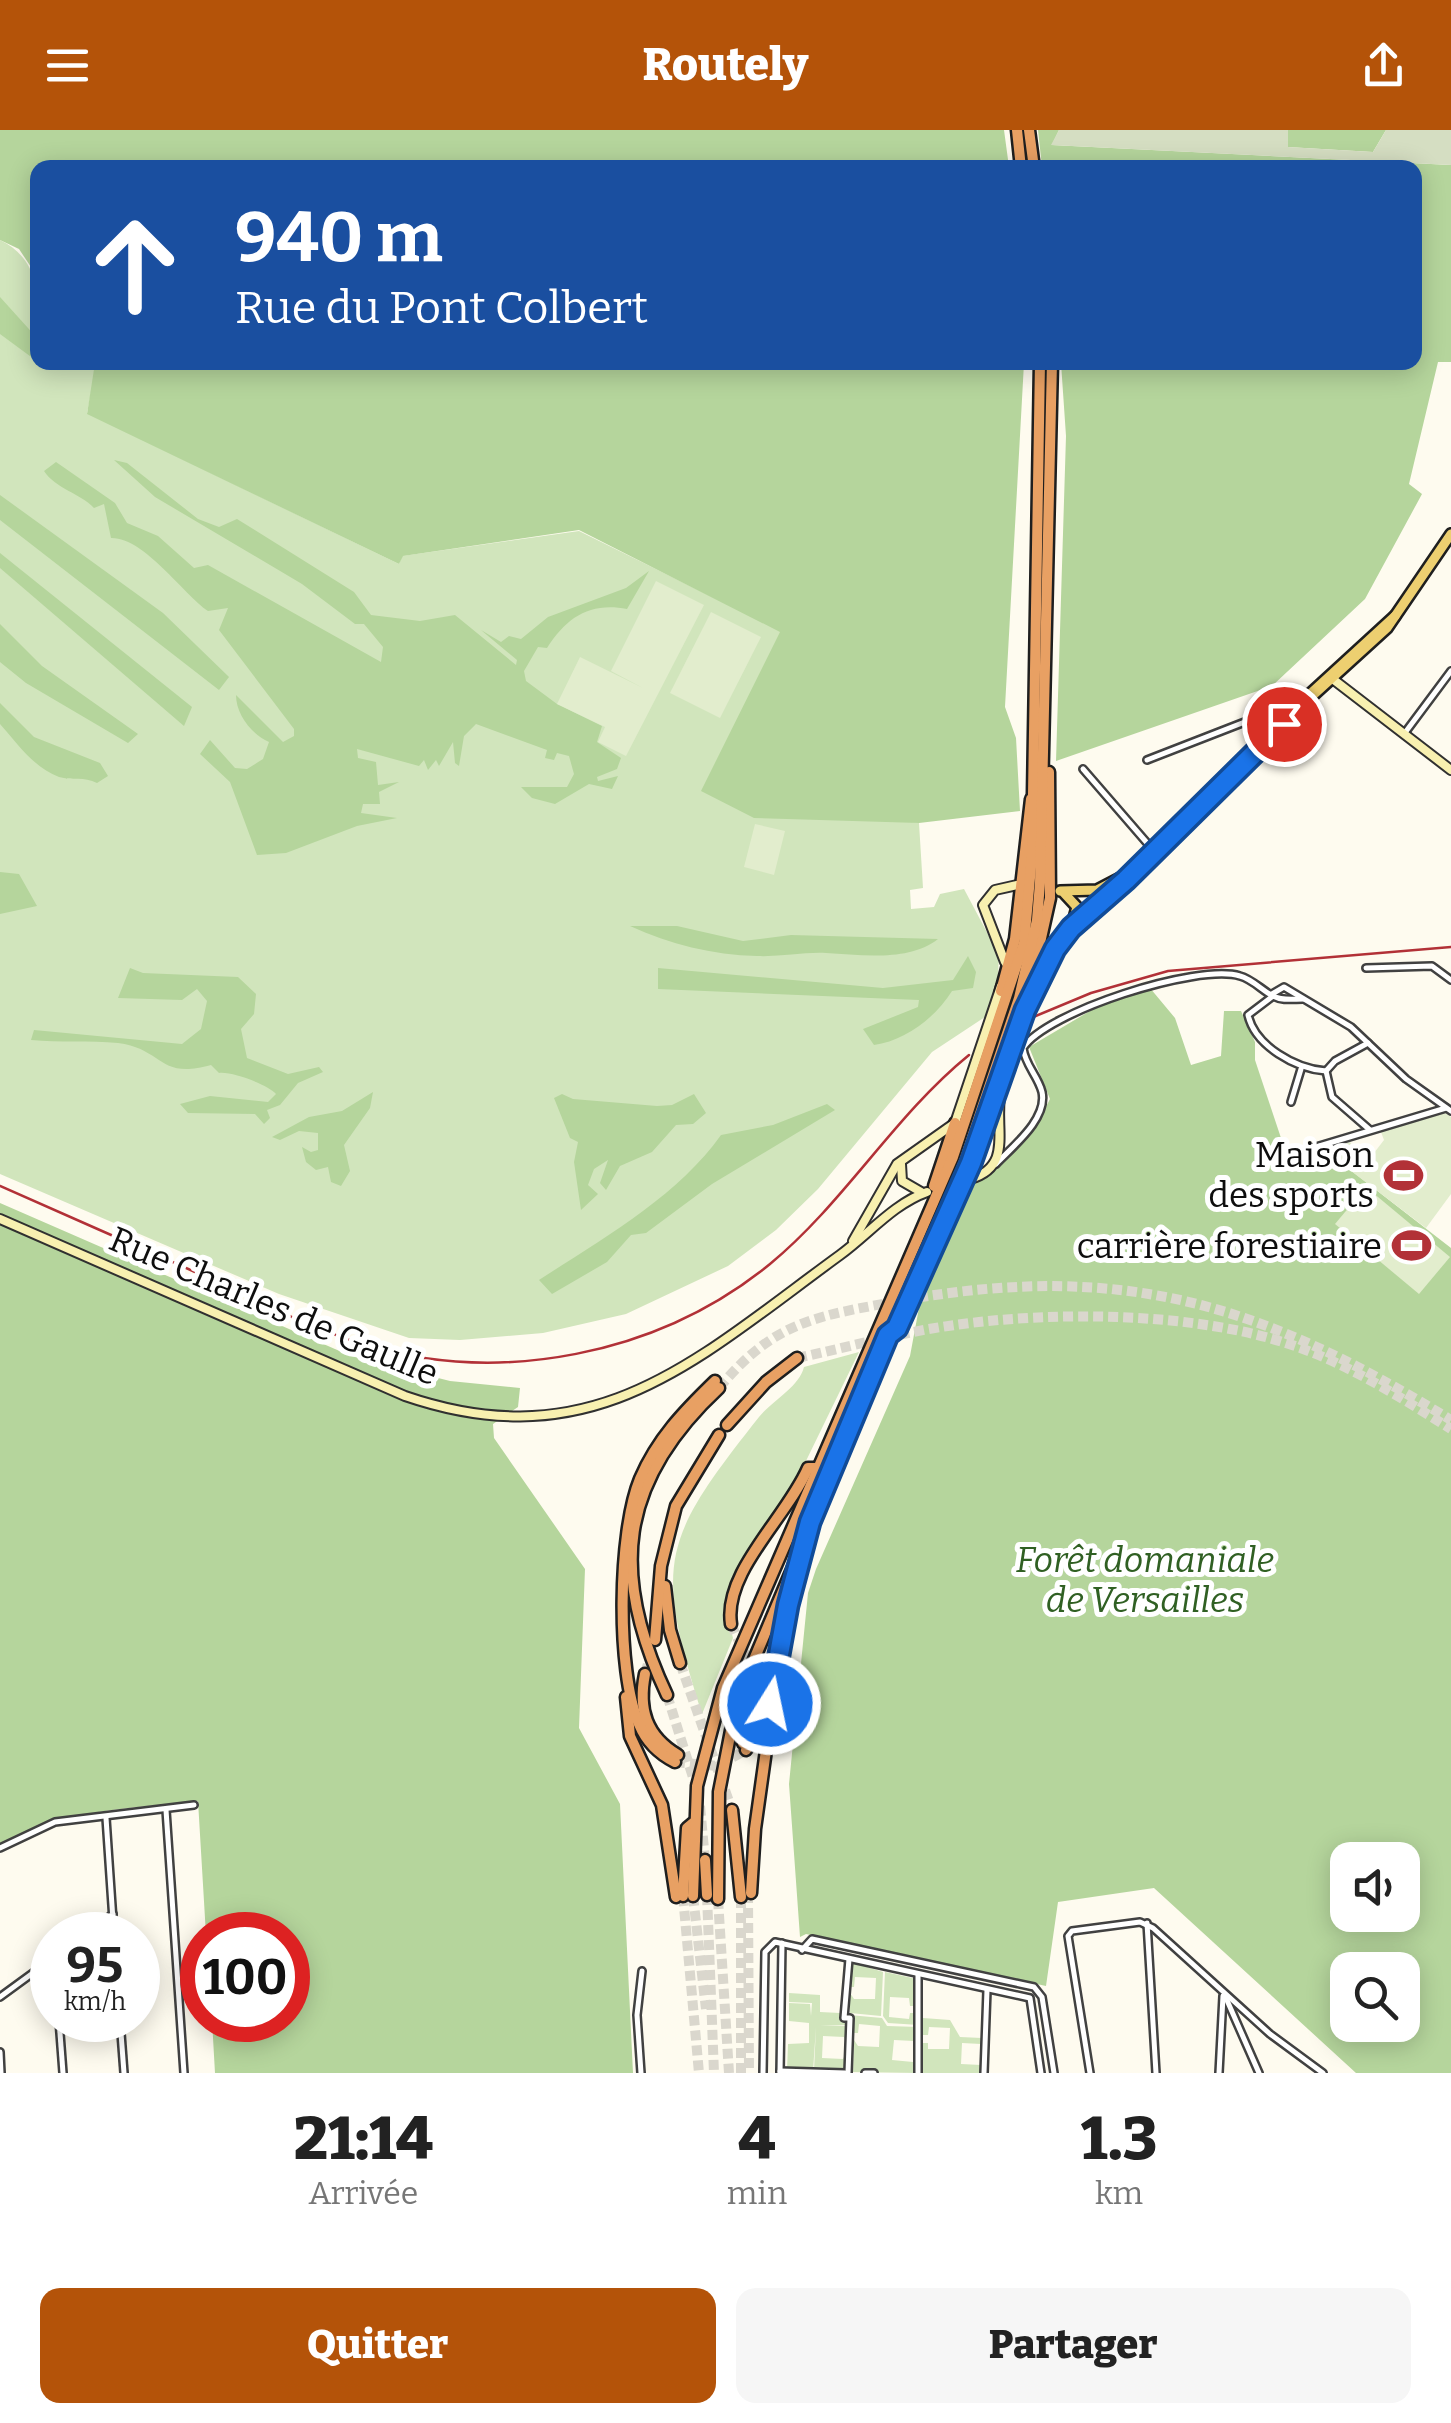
<!DOCTYPE html>
<html lang="fr">
<head>
<meta charset="utf-8">
<style>
  body { margin:0; font-family:Bitter,serif; background:#f6f6f6; color:#222; height:100vh; display:flex; flex-direction:column; font-size:38px; white-space:nowrap }
  * { box-sizing:border-box; margin:0 }
  p { font-size:32px; color:#767676 }
  .icon { flex:none; width:55px; height:55px; fill:none; stroke:currentColor; stroke-width:2; stroke-linecap:round; stroke-linejoin:round }
  .map { position:relative; height:1943px; overflow:hidden }
  .sheet { display:flex; flex-direction:column; background:#fff; flex:1 }
  .sheet>* { flex:none }
  .hud { position:absolute; left:30px; top:30px; width:1392px; height:210px; border-radius:20px; box-shadow:0 5px 25px #0003; background:#1a4fa0; color:#fff; overflow:hidden }
  .buttons { position:absolute; left:1330px; top:1712px; display:grid; gap:20px }
  .buttons a { display:grid; place-items:center; width:90px; height:90px; border-radius:20px; background:#fff; box-shadow:0 5px 25px #0003; font-size:50px }
  .speed { position:absolute; left:30px; top:1782px; display:flex; gap:20px; font-size:50px; font-weight:700; text-align:center }
  .speed>* { display:grid; place-content:center; width:130px; height:130px; border-radius:50%; background:#fff; box-shadow:0 5px 25px #0003; line-height:1 }
  .speed small { font-size:25px; font-weight:400 }
  .speed .limit { border:15px solid #d22; background:#fff; color:#111 }
  .pin { position:absolute; display:grid; place-items:center; width:85px; height:85px; color:#fff; margin:-42px; border:5px solid #fff; border-radius:50%; box-shadow:0 2px 10px #0007 }
  .me { position:absolute; width:110px; margin:-55px; rotate:10deg; stroke-linejoin:round; filter:drop-shadow(0 0 8px #0008) }
  .turn { display:flex; align-items:center; gap:35px; height:210px; padding:0 40px; font-size:45px }
  .turn .icon { width:130px; height:130px; stroke-width:2.5 }
  .turn b { display:block; font-size:70px; line-height:85px }
  .eta { display:flex; justify-content:space-evenly; align-items:center; height:170px; text-align:center }
  .eta b { font-size:60px; font-weight:800; line-height:70px }
  .action { display:flex; gap:20px; margin-top:auto; padding:20px 40px }
  .action a { flex:1; height:115px; border-radius:20px; background:#b45309; color:#fff; font-size:40px; font-weight:800; line-height:115px; text-align:center }
  .action a+a { background:#f6f6f6; color:#222 }
  header { display:flex; justify-content:space-between; align-items:center; height:130px; padding:0 40px; background:#b45309; color:#fff; font-size:45px; font-weight:800 }
  .map>svg:first-child { display:block }
</style>
</head>
<body>
<header><svg class="icon" aria-label="menu" viewBox="0 0 24 24"><path d="M4 6h16M4 12h16M4 18h16"/></svg>Routely<svg class="icon" aria-label="share" viewBox="0 0 24 24"><path d="M12 15V3M7 8l5-5 5 5M5 13v7h14v-7"/></svg></header>
<div class="map">
<svg width="1451" height="1943" viewBox="0 0 1451 1943">
  <rect width="100%" height="100%" fill="#fefbef"/>
  <g fill="#d1e5bc">
    <path d="M0 110C49 134 37 185 38 232L97 233 87 283 399 434 402 426 579 401 781 501 897 690 919 693 923 758 910 760 911 779 934 777 940 764 964 759 999 825 997 862 988 885 932 922 818 1059 776 1100 728 1136 626 1184 543 1203 460 1210 409 1208 279 1164 0 1044Z"/>
    <path d="M859 1222 787 1370 732 1451 725 1477 733 1508 702 1584C654 1432 661 1411 759 1287 773 1270 799 1257 804 1237Z"/>
    <polygon points="851,1832 883,1842 881,1886 850,1883 850,1863 854,1869 875,1869 876,1848 855,1847 854,1857 850,1857"/>
    <polygon points="885,1842 917,1849 915,1876 910,1876 909,1868 890,1867 889,1887 909,1889 910,1883 915,1883 919,1895 888,1893 883,1886"/>
    <polygon points="789,1863 820,1865 820,1882 840,1883 844,1875 843,1889 849,1890 849,1895 820,1895 848,1896 848,1915 844,1907 823,1906 822,1928 843,1929 847,1921 847,1942 814,1941 816,1897 813,1941 787,1940 788,1914 809,1913 809,1893 789,1891 789,1873 810,1874 811,1886 812,1873 789,1872"/>
    <polygon points="849,1885 882,1888 887,1896 919,1897 918,1918 914,1911 894,1910 892,1930 913,1932 918,1927 917,1943 853,1942 854,1910 858,1916 879,1917 880,1896 859,1894 858,1903 853,1903 854,1888"/>
    <polygon points="923,1888 950,1890 960,1907 982,1908 984,1922 981,1914 962,1913 961,1934 981,1935 983,1928 983,1943 921,1943 922,1913 928,1913 928,1919 949,1919 950,1898 929,1897 928,1905 922,1905"/>
  </g>
  <g fill="#b5d59c" fill-rule="evenodd">
    <polygon points="0,0 1004,0 1009,37 38,38 37,146 19,119 0,110"/>
    <polygon points="1038,0 1059,0 1052,15 1451,35 1451,232 1438,232 1409,354 1422,364 1365,469 1272,556 1056,631 1066,306 1061,233 1415,232 1415,38 1042,37"/>
    <polygon points="1288,0 1386,0 1373,22 1287,17"/>
    <polygon points="0,167 37,208 38,232 0,204"/>
    <polygon points="95,233 1024,233 1005,577 1016,608 1020,681 919,693 754,688 701,661 780,502 579,400 403,426 399,434 87,284"/>
    <path d="M114 330 127 333 198 389 219 397 237 389 354 462 371 485 420 491 455 485 516 535 517 530 481 500 501 512 509 506 521 509 548 487 626 458 649 441 627 479C590 472 567 487 547 518L538 517 524 541 526 551 557 574 602 596 597 612 621 628 617 639 597 647 598 651 618 646 612 659 589 654 555 674 532 668 521 657H567L574 644 569 626 557 623 554 630 545 628 547 620 476 594 464 606 459 636 455 633 453 612 439 636 436 630 428 640 424 630 419 636 357 619 358 628 376 632 378 655 399 652 379 662 380 674H363L361 683 397 688 357 696 286 723 257 725 230 652 200 624 210 610 235 638 247 639 263 629 269 612C251 604 236 584 236 565L283 612 294 606V599L219 500 228 478 208 481C183 464 144 407 111 408L104 374 94 378C80 363 56 359 44 341L56 332 115 373 127 393 158 406 194 438 208 435 381 532 383 517 364 494H355L302 454 155 367Z"/>
    <polygon points="0,365 163,483 229,547 219,560 0,390"/>
    <polygon points="0,423 192,577 184,596 0,438"/>
    <polygon points="0,494 42,536 138,604 128,613 26,553 0,532"/>
    <path d="M0 573 34 607 100 633 108 646 97 653C84 646 72 651 59 647 33 637 17 613 0 594Z"/>
    <polygon points="0,742 19,744 37,776 0,784"/>
    <path d="M630 796H677L743 811 791 805 938 809C909 832 861 825 826 823 803 822 780 827 757 826 712 825 670 814 630 796Z"/>
    <path d="M968 826 976 842 973 858 952 861C936 887 905 911 874 915L863 899 918 877 919 870 658 859V838L883 858 953 850Z"/>
    <path d="M130 838 143 843 238 847 256 864 254 884 241 899 247 928 288 944 319 937 323 942 298 953 280 975 267 980 270 988 264 994 255 984 188 983 180 974 210 966 268 972 276 964C269 955 231 941 219 943L211 935C158 950 164 919 118 913 90 910 59 913 31 910L34 900 182 914 201 899 207 871 197 859 182 870 118 868Z"/>
    <path d="M1150 858 1175 888 1191 935 1221 926 1224 881H1241L1255 912V930L1287 1026 1327 1016 1331 1025 1451 1118V1943H1356L1154 1758 1058 1772 1046 1856 806 1804 800 1807 789 1654 808 1463 816 1439 910 1226 921 1167 969 1050C1007 1038 1033 1004 1050 969L1029 917 1095 878ZM1348 1730H1402V1785H1348ZM1348 1840H1402V1895H1348Z"/>
    <polygon points="373,962 370,978 344,1015 350,1041 341,1056 331,1052 328,1037 316,1040 306,1032 302,1017 311,1022 318,1020 318,1003 299,1001 280,1010 272,1007 309,987 342,981"/>
    <polygon points="562,964 573,969 657,976 672,975 694,964 706,983 693,994 676,995 652,1022 620,1036 606,1060 600,1053 608,1030 594,1039 588,1055 598,1064 581,1080 574,1032 578,1012 570,1008 554,968"/>
    <path d="M827 974 835 980 712 1054 646 1103 631 1105 607 1132 552 1164 539 1150C602 1109 677 1067 721 1005L773 995Z"/>
    <path d="M0 1073 351 1226 450 1251 520 1258 518 1277 493 1294 494 1308 585 1439 579 1598 620 1674 633 1943H215L212 1890H288V1805H206L198 1671C129 1679 60 1679 0 1715Z"/>
  </g>
  <polygon fill="#d5dec2" points="1059,0 1288,0 1288,17 1373,22 1386,0 1451,0 1451,35 1051,15"/>
  <g fill="#e2edcd">
    <polygon points="656,451 704,475 626,626 598,612 605,597 557,574 580,527 643,558 611,541"/>
    <polygon points="711,482 761,507 720,588 670,563"/>
    <polygon points="755,694 785,701 774,745 744,737"/>
    <polygon points="1445,983 1451,987 1451,1064 1426,1098 1330,1025 1332,1018 1350,1012 1356,1020 1374,1023 1384,1010 1381,1002"/>
    <polygon points="1366,1057 1450,1127 1419,1164 1335,1094"/>
  </g>
  <g fill="none" stroke-linecap="round" stroke-linejoin="round">
    <g stroke="#dad7cd" stroke-width="10" stroke-dasharray="10 5" stroke-linecap="butt">
      <path d="M797 1228C849 1217 902 1202 955 1195 1054 1181 1193 1182 1289 1214 1347 1233 1400 1267 1451 1299"/>
      <path d="M719 1258C776 1189 819 1186 904 1170 1125 1131 1263 1175 1451 1290"/>
      <polyline points="731,1494 758,1553"/>
      <polyline points="680,1533 732,1680"/>
      <polyline points="645,1544 655,1510"/>
      <polyline points="667,1565 697,1660"/>
      <polyline points="675,1632 717,1636 746,1620"/>
      <polyline points="700,1676 705,1730"/>
      <polyline points="748,1763 749,1943"/>
      <polyline points="707,1765 714,1943"/>
      <polyline points="683,1766 699,1943"/>
      <polyline points="693,1766 706,1879"/>
      <polyline points="718,1769 729,1943"/>
      <polyline points="741,1943 741,1767"/>
    </g>
    <defs>
      <g id="street">
        <polyline points="1404,604 1451,541"/>
        <polyline points="1147,630 1255,588 1271,602"/>
        <polyline points="1083,639 1154,721"/>
        <polyline points="1366,838 1432,836 1451,850"/>
        <polyline points="1272,864 1284,857 1351,897 1406,949 1451,981"/>
        <path d="M1273 866 1248 885C1255 916 1296 939 1326 941"/>
        <polyline points="1326,941 1332,967 1370,1000"/>
        <polyline points="1326,941 1335,931 1368,913"/>
        <polyline points="1291,972 1301,939"/>
        <polyline points="1286,1026 1446,978"/>
        <path d="M996 1034C1012 1017 1048 989 1042 962 1038 946 1025 935 1023 918 1046 882 1197 833 1240 846 1252 849 1263 861 1273 866 1282 871 1293 869 1303 869"/>
        <polyline points="166,1680 184,1943"/>
        <polyline points="106,1688 114,1805"/>
        <polyline points="0,1718 55,1692 194,1675"/>
        <polyline points="1147,1793 1156,1943"/>
        <polyline points="85,1805 113,1784"/>
        <polyline points="802,1820 812,1809 1034,1857 1042,1867 1054,1943"/>
        <polyline points="0,1867 52,1829"/>
        <polyline points="1226,1868 1259,1943"/>
        <polyline points="59,1890 63,1943"/>
        <polyline points="120,1890 124,1943"/>
        <polyline points="0,1922 1,1943"/>
        <polyline points="780,1941 845,1943"/>
        <polyline points="641,1943 637,1885 642,1841"/>
        <polyline points="763,1943 765,1822 775,1812 1030,1868 1041,1943"/>
        <polyline points="780,1943 782,1813"/>
        <polyline points="848,1943 850,1888 844,1888 849,1829"/>
        <polyline points="865,1943 874,1943"/>
        <polyline points="918,1943 918,1844"/>
        <polyline points="984,1943 987,1860"/>
        <polyline points="1090,1943 1068,1806 1072,1801 1140,1792 1153,1798 1270,1904 1323,1943"/>
        <polyline points="1219,1943 1223,1866"/>
      </g>
      <g id="secondary">
        <polyline points="1334,550 1451,640"/>
        <polyline points="1005,832 983,775 995,760 1017,755"/>
        <path d="M1005 943C1019 892 1039 841 1071 798"/>
        <polyline points="901,1034 902,1051 921,1062"/>
        <path d="M970 1049C1015 1036 993 996 1001 962"/>
        <path d="M0 1089 405 1266C595 1331 697 1229 840 1125 869 1104 893 1074 927 1062"/>
        <polyline points="853,1111 897,1034 955,993 1001,856"/>
      </g>
      <g id="primary">
        <polyline points="1309,569 1387,498 1451,404"/>
        <polyline points="1060,761 1097,760 1122,747"/>
        <polyline points="1064,763 1077,777 1072,795"/>
        <polyline points="1071,798 1126,750 1311,563 1395,486"/>
      </g>
      <g id="highway">
        <polyline points="1017,0 1021,38"/>
        <polyline points="1029,0 1034,38"/>
        <polyline points="1001,861 1015,809 1031,669"/>
        <polyline points="1025,880 1050,768 1049,642"/>
        <polyline points="934,1056 955,993"/>
        <polyline points="956,1066 1006,939"/>
        <polyline points="727,1295 766,1252 797,1228"/>
        <polyline points="665,1456 670,1500 680,1533"/>
        <path d="M731 1494C723 1442 787 1387 808 1338H817"/>
        <polyline points="655,1510 661,1436 676,1376 719,1305"/>
        <path d="M645 1544C638 1579 646 1606 678 1625"/>
        <path d="M667 1565C610 1444 618 1352 719 1258"/>
        <polyline points="626,1567 630,1606 662,1675 676,1767"/>
        <polyline points="743,1613 759,1584 758,1553"/>
        <polyline points="746,1620 768,1583"/>
        <path d="M675 1632C659 1624 646 1611 639 1594 616 1541 618 1402 640 1349 657 1309 684 1281 715 1251"/>
        <polyline points="732,1680 741,1767"/>
        <polyline points="705,1730 707,1765"/>
        <polyline points="751,1763 755,1699 782,1506 811,1403"/>
        <polyline points="683,1766 687,1698 693,1693"/>
        <polyline points="693,1766 697,1656 723,1558 953,1027 1024,813 1032,726 1040,232"/>
        <polyline points="718,1769 719,1662 737,1570 964,1031 1019,868 1037,790 1040,753 1052,232"/>
      </g>
    </defs>
    <use href="#street" stroke="#414141" stroke-width="10"/>
    <use href="#secondary" stroke="#303030" stroke-width="12"/>
    <use href="#primary" stroke="#1f1f1f" stroke-width="14"/>
    <use href="#highway" stroke="#1f1f1f" stroke-width="15"/>
    <use href="#street" stroke="#fff" stroke-width="5"/>
    <use href="#secondary" stroke="#f8f0b0" stroke-width="8"/>
    <use href="#primary" stroke="#edcf70" stroke-width="9"/>
    <use href="#highway" stroke="#e8a063" stroke-width="10"/>
    <g stroke="#b23137" stroke-width="2.5">
      <polyline points="1031,888 1091,863 1168,841 1451,817"/>
      <path d="M0 1056C65 1085 130 1113 195 1142 250 1167 304 1196 362 1214 501 1256 658 1225 770 1134 845 1072 894 986 969 925"/>
    </g>
  </g>
  <g fill="none" stroke-linecap="round" stroke-linejoin="round">
    <defs>
      <polyline id="route" points="770,1574 788,1475 810,1392 888,1205 897,1198 971,1033 1025,880 1055,819 1071,798 1126,750 1284,594"/>
    </defs>
    <use href="#route" stroke="#114b97" stroke-width="25"/>
    <use href="#route" stroke="#1a73e8" stroke-width="18"/>
  </g>
  <defs>
    <symbol id="stadium-bare" viewBox="-9 -9 18 18"><path d="M0-5a6.5 5 0 1 0 0 10a6.5 5 0 1 0 0-10ZM-3.5-1.8h7v3.6h-7Z" fill="#b23137" stroke="#fff" stroke-width="2.5" paint-order="stroke"/></symbol>
  </defs>
  <g fill-rule="evenodd">
    <use href="#stadium-bare" x="1376" y="1018" width="55" height="55"/>
    <use href="#stadium-bare" x="1384" y="1088" width="55" height="55"/>
  </g>
  <g text-anchor="middle" stroke-width="10" stroke-linejoin="round" paint-order="stroke">
    <g font-size="35" fill="#0e0e0e" stroke="#fff" text-anchor="end">
      <text x="1374" y="1037">Maison<tspan x="1374" dy="40">des sports</tspan></text>
      <text x="1382" y="1128">carrière forestiaire</text>
    </g>
    <g font-size="35" fill="#0e0e0e" stroke="#fff">
      <text transform="translate(274 1176) rotate(23)" y="12">Rue Charles de Gaulle</text>
    </g>
    <g font-size="35" font-style="italic" fill="#306023" stroke="#fff">
      <text x="1145" y="1442">Forêt domaniale<tspan x="1145" dy="40">de Versailles</tspan></text>
    </g>
  </g>
</svg>
<div class="buttons">
<a><svg class="icon" aria-label="sound" viewBox="0 0 24 24"><path d="M4 9h4l5-4v14l-5-4H4zM17 9q2 3 0 6"/></svg></a>
<a><svg class="icon" aria-label="search" viewBox="0 0 24 24"><circle cx="10" cy="10" r="6"/><path d="M15 15l6 6"/></svg></a>
</div>
<div class="speed"><div>95<small>km/h</small></div><div class="limit">100</div></div>
<div class="pin" style="left:1284px;top:594px;background:#d93025"><svg class="icon" aria-label="arrive" viewBox="0 0 24 24"><path d="M6 21V4h12l-3 4 3 4H6"/></svg></div>
<svg class="me" style="left:770px;top:1574px" viewBox="-20 -20 40 40"><circle r="17" fill="#1a73e8" stroke="#fff" stroke-width="3"/><path d="M0-11L8 9 0 5-8 9z" fill="#fff"/></svg>
<div class="hud">
<div class="turn"><svg class="icon" aria-label="ahead" viewBox="0 0 24 24"><path d="M12 20V5M6 11l6-6 6 6"/></svg><div><b>940 m</b>Rue du Pont Colbert</div></div>
</div>
</div>
<section class="sheet">
<div class="eta">
<div><b>21:14</b><p>Arrivée</p></div>
<div><b>4</b><p>min</p></div>
<div><b>1.3</b><p>km</p></div>
</div>
<div class="action"><a>Quitter</a><a>Partager</a></div>
</section>
</body>
</html>
